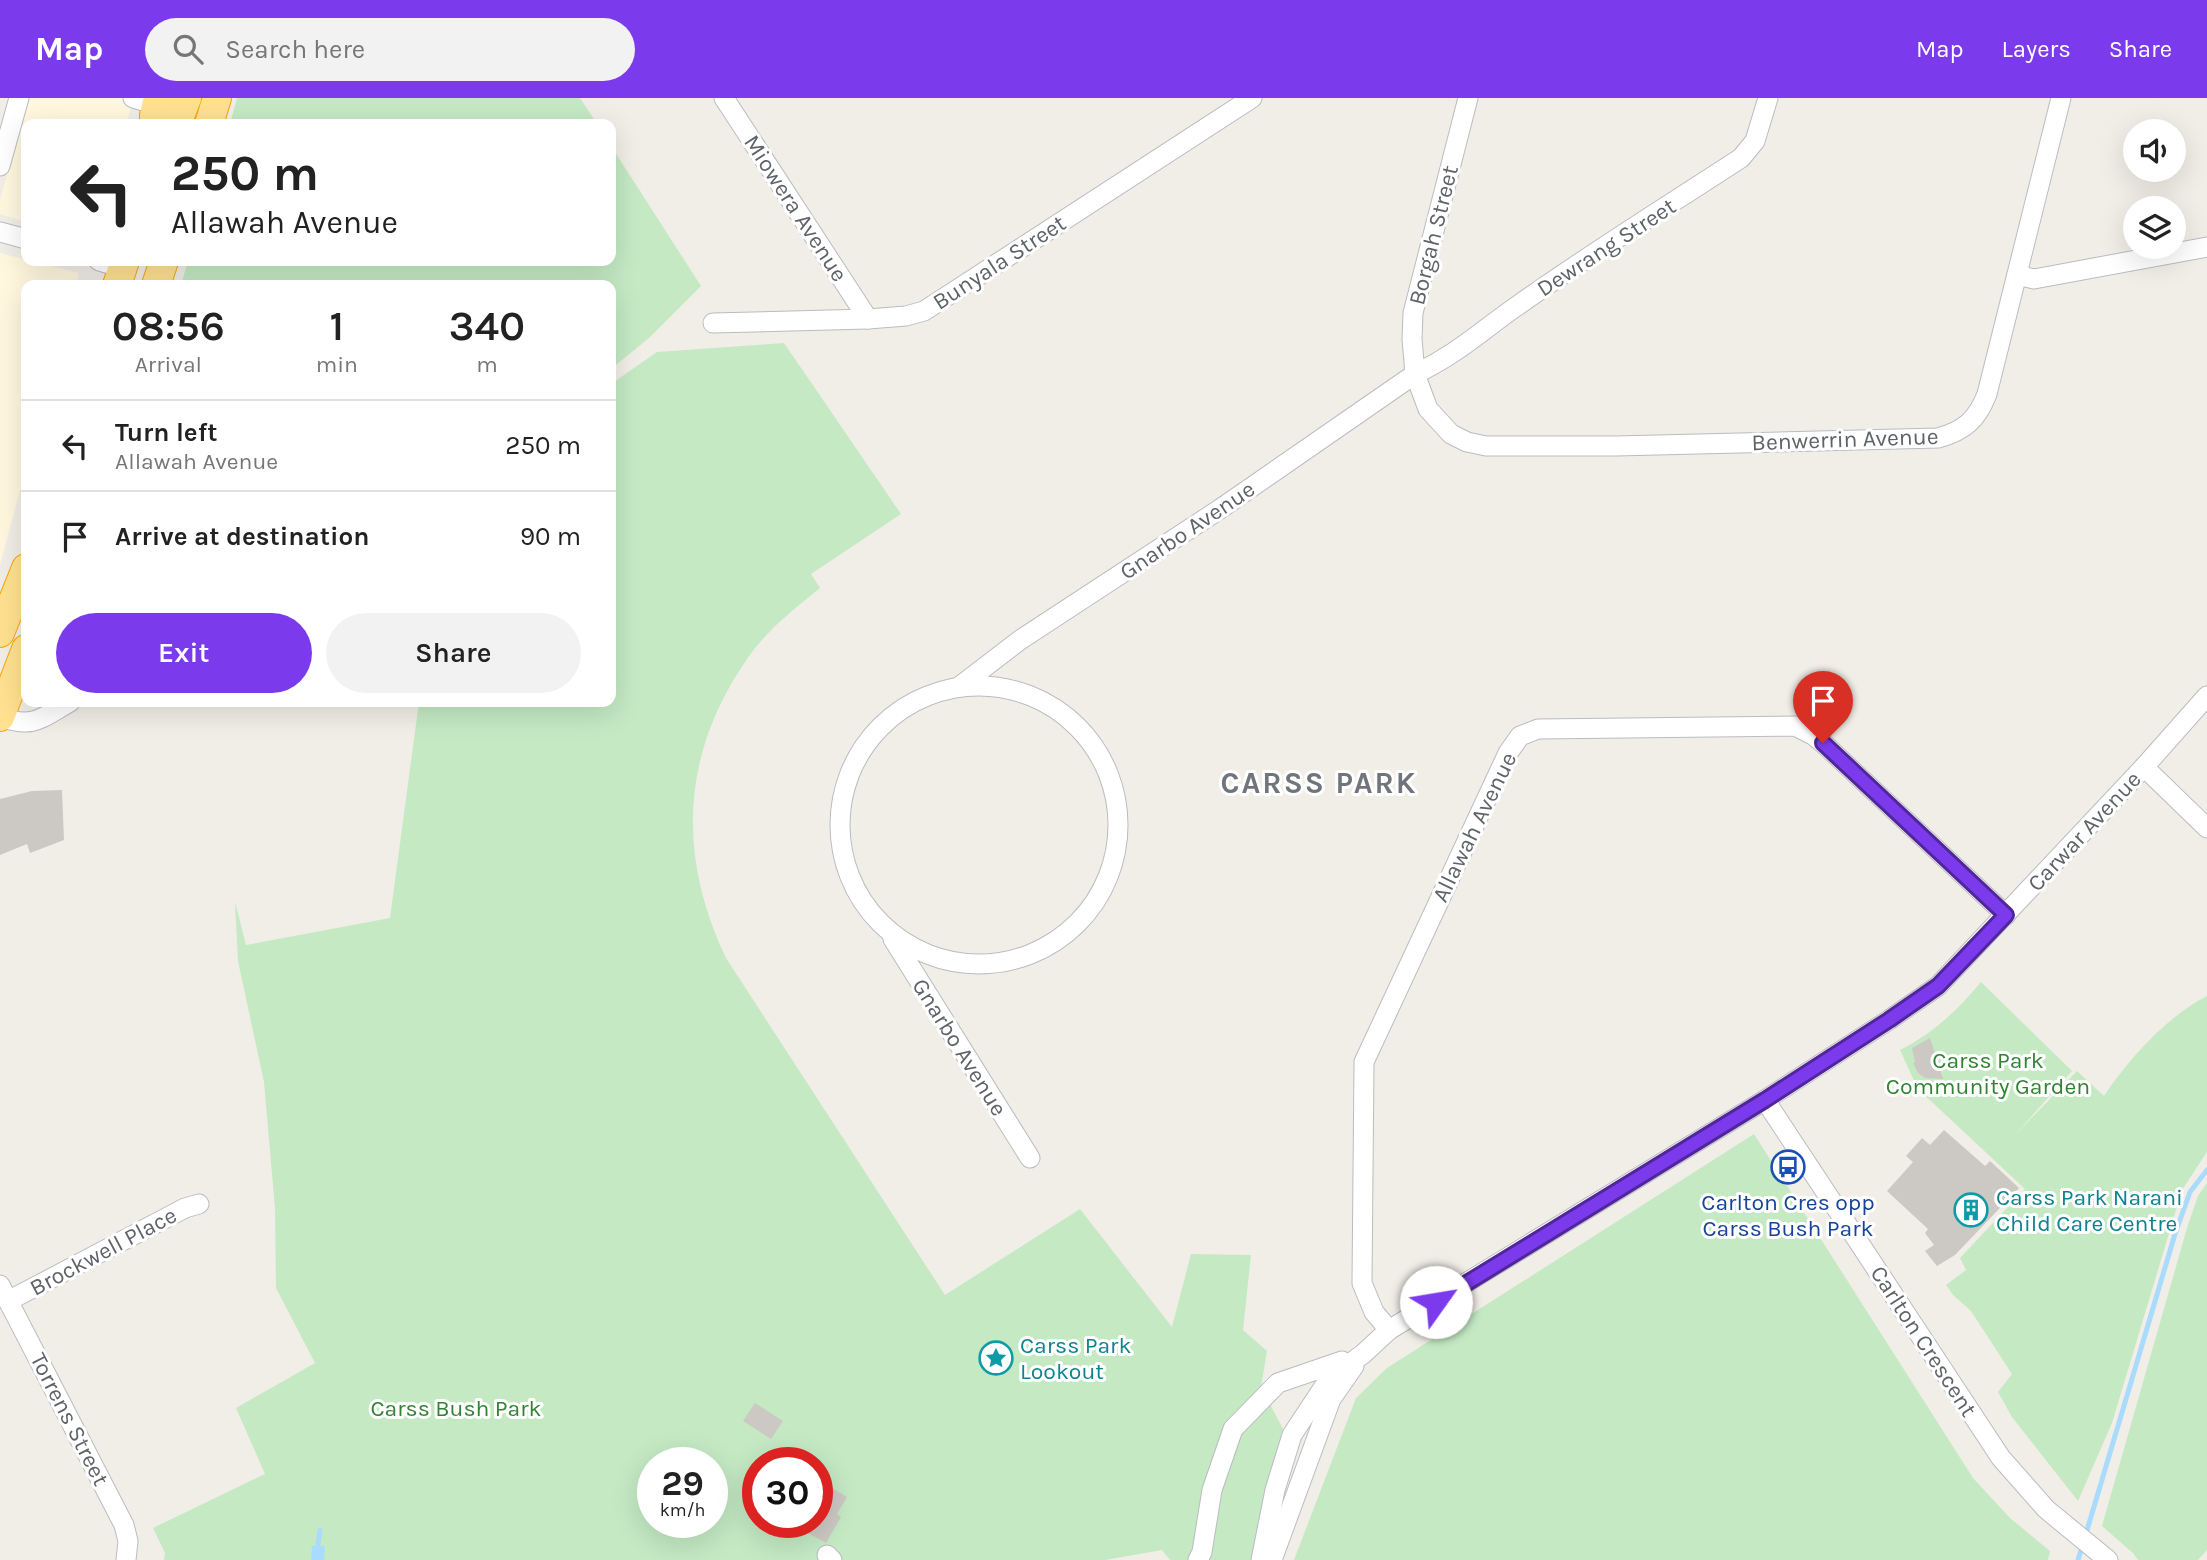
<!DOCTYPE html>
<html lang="en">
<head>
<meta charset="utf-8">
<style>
  body { margin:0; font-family:Karla,sans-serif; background:#f2f2f2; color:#222; height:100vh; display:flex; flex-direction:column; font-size:26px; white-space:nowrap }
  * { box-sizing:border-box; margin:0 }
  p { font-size:23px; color:#767676 }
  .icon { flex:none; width:38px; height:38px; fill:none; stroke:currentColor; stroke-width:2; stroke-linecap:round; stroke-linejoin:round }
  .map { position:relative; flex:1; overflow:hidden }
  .panel { position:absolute; left:21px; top:182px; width:595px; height:427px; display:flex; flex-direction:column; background:#fff; border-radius:14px; box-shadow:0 7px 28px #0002 }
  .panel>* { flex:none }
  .banner { position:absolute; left:21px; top:21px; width:595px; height:147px; border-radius:14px; box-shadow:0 7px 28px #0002; background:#fff; color:#222; overflow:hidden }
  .tools { position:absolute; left:2123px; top:21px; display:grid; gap:14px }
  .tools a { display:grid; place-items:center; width:63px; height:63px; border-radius:50%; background:#fff; box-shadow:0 7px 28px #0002; font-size:35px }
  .speed { position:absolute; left:637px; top:1349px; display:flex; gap:14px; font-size:35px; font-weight:700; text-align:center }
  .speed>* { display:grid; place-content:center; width:91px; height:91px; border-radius:50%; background:#fff; box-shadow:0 7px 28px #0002; line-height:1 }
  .speed small { font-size:18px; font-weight:400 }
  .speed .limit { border:10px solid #d22; background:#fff; color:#111 }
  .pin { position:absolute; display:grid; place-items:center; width:60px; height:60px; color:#fff; margin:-72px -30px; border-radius:50% 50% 50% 0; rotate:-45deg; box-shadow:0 0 7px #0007 }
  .pin .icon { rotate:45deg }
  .me { position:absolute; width:77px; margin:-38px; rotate:58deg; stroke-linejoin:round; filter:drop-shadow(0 0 5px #0008) }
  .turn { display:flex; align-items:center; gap:24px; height:147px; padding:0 35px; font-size:32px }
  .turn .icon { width:91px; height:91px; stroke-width:2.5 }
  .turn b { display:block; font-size:49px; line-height:60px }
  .eta { display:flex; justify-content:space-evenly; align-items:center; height:119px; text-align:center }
  .eta b { font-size:42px; font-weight:600; line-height:49px }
  .primary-button { display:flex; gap:14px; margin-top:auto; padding:14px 35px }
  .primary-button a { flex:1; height:80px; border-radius:42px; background:#7c3aed; color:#fff; font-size:28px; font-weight:600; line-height:80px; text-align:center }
  .primary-button a+a { background:#f2f2f2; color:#222 }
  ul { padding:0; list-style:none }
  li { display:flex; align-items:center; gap:21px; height:91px; padding:0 35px; border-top:2px solid #e0e0e0 }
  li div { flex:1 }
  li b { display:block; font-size:26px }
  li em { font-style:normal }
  header { display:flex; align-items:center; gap:42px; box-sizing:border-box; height:98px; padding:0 35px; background:#7c3aed; color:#fff }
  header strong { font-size:33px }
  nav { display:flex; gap:38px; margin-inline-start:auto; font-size:24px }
  .search { width:490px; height:63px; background:#f2f2f2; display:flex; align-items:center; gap:18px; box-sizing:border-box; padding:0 24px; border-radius:38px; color:#767676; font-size:26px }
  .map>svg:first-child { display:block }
</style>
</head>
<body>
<header>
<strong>Map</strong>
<div class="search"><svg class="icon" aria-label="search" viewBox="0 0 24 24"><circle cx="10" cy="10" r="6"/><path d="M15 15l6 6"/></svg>Search here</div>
<nav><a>Map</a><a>Layers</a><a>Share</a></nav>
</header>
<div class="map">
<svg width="2207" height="1462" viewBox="0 0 2207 1462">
  <rect width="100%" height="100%" fill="#f1eee7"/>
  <g fill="#fff7de">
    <polygon points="29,0 134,0 126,26 26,26 26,124 0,116 0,102"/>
    <polygon points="0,155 79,175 76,187 26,187 26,370 0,467"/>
  </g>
  <g fill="#c4e9c3" fill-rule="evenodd">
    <polygon points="237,0 580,0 597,26 230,26"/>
    <polygon points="611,48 701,188 649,240 611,271 611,187 181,187 188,163 611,163"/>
    <path d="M784 245 901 416 811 476 820 490C794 511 766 533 747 561 681 656 677 757 726 860L945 1197 1080 1111 1172 1229 1191 1156 1251 1157 1243 1232 1267 1253 1261 1289 1283 1331 1252 1462H1170L1162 1452 1105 1462H164L165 1455 153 1430 265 1376 236 1310 315 1265 276 1190 275 1110 264 984 238 863 235 804 246 847 390 820 419 604H611V286L657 254ZM653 1365H712V1424H653ZM758 1365H817V1424H758Z"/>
    <path d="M1981 884 2072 973 2014 1038 2077 973 2104 998C2129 961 2166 919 2207 898V1054L2182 1092 2112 1325 2078 1403 2012 1319 1998 1294 2012 1276 1971 1213 1953 1197 1946 1187 1966 1172 1960 1160 2025 1091 1918 991 1900 952C1932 936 1958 912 1981 884Z"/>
    <polygon points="1754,1036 1973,1380 2010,1420 2050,1453 2048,1462 1294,1462 1356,1300 1387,1270"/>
    <polygon points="2207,1085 2207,1452 2198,1462 2138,1462 2133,1455 2102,1428 2187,1130 2198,1098"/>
  </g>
  <polygon fill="#a9dbff" points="312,1448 324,1448 325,1451 324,1462 311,1462"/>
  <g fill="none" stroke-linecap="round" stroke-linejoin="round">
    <g stroke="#a9dbff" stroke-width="5">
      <polyline points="2085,1439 2175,1136 2190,1094 2207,1072"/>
      <polyline points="316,1462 320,1432"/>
      <polyline points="2078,1462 2082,1449"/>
    </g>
  </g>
  <g fill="#ccc9c4">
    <polygon points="62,692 64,742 30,755 27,746 0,757 0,701 32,693"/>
    <polygon points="1930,940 1943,981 1925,980 1918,975 1913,965 1915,964 1912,950"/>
    <polygon points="1944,1032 1985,1068 1990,1063 2019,1090 1955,1157 1937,1168 1925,1153 1934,1147 1925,1135 1928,1131 1887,1093 1913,1064 1906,1058 1922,1040 1930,1047"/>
    <polygon points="755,1305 783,1323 771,1341 743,1323"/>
    <polygon points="817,1381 847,1399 837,1416 841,1419 826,1445 788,1424 817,1424"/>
  </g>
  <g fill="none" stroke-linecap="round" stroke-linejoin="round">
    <defs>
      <g id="minor">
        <polyline points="133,0 156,7"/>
        <polyline points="724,0 868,221"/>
        <path d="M1468 0 1413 215 1412 241 1415 276 1428 311 1451 336 1467 344 1486 348H1616L1938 340C1964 333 1977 322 1987 296L2061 0"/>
        <polyline points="0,68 19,0"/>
        <polyline points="0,134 26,141"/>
        <polyline points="99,163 123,170"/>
        <polyline points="2017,177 2034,181 2207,149"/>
        <polyline points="713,225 868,221 906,218 924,213 1252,0"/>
        <path d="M960 588 1020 542 1220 411 1415 276C1456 257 1481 233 1517 208 1590 156 1666 109 1741 60L1755 43 1768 0"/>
        <circle cx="979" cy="727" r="139"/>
        <path d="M0 619C34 631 41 620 70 604"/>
        <polyline points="2144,669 2207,730"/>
        <polyline points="893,841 1030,1060"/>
        <polyline points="1765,1002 2001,1360 2046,1411 2108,1462"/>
        <polyline points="0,1187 124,1427 128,1443 126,1462"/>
        <polyline points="8,1203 185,1110 199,1106"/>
        <polyline points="1389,1232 1374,1214 1362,1185 1364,964 1508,655 1520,638 1538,631 1795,628 1813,637 1823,645 2006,817"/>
        <polyline points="827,1457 832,1462"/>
        <polyline points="1198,1462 1202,1454 1212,1392 1233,1331 1278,1285 1342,1263"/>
        <polyline points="1261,1462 1275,1392 1292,1337 1329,1281 1363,1256 1389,1232 1765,1002 1889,922 1938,888 2144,669 2207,598"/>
        <polyline points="1272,1462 1331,1301 1354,1268"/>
      </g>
      <g id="highway">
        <polyline points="154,26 154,17 158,0"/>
        <polyline points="177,26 187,0"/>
        <polyline points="209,26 217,0"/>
        <polyline points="117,187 125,163"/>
        <polyline points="156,187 164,163"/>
        <polyline points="0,535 26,470"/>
        <polyline points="0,619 26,551"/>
      </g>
    </defs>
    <use href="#minor" stroke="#b9bcc1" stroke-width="21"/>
    <use href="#highway" stroke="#f8a600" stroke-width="30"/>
    <use href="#minor" stroke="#fff" stroke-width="19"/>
    <use href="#highway" stroke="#ffe190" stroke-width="28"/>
  </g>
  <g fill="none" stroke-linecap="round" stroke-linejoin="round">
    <defs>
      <polyline id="route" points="1436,1204 1765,1002 1889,922 1938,888 2006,817 1823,645"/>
    </defs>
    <use href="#route" stroke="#51269a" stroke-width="18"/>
    <use href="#route" stroke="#7c3aed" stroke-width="12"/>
  </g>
  <defs>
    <symbol id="bus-ring" viewBox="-11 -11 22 22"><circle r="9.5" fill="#fff" stroke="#1a4fb4" stroke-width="1.5"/><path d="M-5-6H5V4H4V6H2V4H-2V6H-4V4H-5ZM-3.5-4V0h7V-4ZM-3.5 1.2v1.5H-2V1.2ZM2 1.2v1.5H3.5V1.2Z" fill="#1a4fb4"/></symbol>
    <symbol id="building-ring" viewBox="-11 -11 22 22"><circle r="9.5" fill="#fff" stroke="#0f9aa8" stroke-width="1.5"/><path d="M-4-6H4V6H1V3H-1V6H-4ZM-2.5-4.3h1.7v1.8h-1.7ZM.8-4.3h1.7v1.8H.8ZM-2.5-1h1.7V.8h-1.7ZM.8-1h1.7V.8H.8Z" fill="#0f9aa8"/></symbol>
    <symbol id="sight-ring" viewBox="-11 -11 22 22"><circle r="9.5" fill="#fff" stroke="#0f9aa8" stroke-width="1.5"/><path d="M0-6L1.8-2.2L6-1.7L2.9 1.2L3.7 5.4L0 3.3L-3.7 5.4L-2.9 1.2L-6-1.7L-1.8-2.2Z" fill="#0f9aa8"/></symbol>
  </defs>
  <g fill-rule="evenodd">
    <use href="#bus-ring" x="1769" y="1050" width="38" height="38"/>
    <use href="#building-ring" x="1952" y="1093" width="38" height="38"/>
    <use href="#sight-ring" x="977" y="1241" width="38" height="38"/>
  </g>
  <g text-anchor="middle" stroke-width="6" stroke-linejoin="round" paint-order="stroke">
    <g font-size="23" fill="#5e6368" stroke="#fff">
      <text transform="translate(796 110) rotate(57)" y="8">Miowera Avenue</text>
      <text transform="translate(1433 137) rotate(-76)" y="8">Borgah Street</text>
      <text transform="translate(1606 149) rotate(-33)" y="8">Dewrang Street</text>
      <text transform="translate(999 164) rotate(-33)" y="8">Bunyala Street</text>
      <text transform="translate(1845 341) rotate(-2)" y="8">Benwerrin Avenue</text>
      <text transform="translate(1187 432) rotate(-34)" y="8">Gnarbo Avenue</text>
      <text transform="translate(1474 729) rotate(-64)" y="8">Allawah Avenue</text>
      <text transform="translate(2084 733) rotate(-47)" y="8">Carwar Avenue</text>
      <text transform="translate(960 949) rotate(58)" y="8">Gnarbo Avenue</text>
      <text transform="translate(103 1153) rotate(-28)" y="8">Brockwell Place</text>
      <text transform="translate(1924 1243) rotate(57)" y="8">Carlton Crescent</text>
      <text transform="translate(70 1321) rotate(63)" y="8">Torrens Street</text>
    </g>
    <g font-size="23" fill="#318333" stroke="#fff">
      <text x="1988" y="970">Carss Park<tspan x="1988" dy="26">Community Garden</tspan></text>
      <text x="456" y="1318">Carss Bush Park</text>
    </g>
    <g font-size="23" fill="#0d838f" stroke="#fff" text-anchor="start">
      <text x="1996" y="1107">Carss Park Narani<tspan x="1996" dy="26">Child Care Centre</tspan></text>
      <text x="1020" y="1255">Carss Park<tspan x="1020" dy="26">Lookout</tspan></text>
    </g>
    <g font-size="23" fill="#164399" stroke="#fff">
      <text x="1788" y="1112">Carlton Cres opp<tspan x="1788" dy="26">Carss Bush Park</tspan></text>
    </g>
    <g font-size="30" font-weight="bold" letter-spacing="2" fill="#6f757a" stroke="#fff">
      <text x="1319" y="695">CARSS PARK</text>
    </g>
  </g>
</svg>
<div class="tools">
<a><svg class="icon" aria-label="sound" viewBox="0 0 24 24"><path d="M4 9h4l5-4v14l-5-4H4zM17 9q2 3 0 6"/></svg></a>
<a><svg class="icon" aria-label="layers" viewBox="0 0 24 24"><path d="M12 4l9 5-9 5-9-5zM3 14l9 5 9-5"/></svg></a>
</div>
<div class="speed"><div>29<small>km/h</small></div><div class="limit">30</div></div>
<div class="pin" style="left:1823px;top:645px;background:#d93025"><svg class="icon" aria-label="arrive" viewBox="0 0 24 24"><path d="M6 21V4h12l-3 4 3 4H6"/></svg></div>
<svg class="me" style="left:1436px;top:1204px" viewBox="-20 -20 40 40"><circle r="19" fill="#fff"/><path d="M0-13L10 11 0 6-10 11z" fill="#7c3aed"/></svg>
<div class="banner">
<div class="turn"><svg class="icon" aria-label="left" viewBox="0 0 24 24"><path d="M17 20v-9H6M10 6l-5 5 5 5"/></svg><div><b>250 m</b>Allawah Avenue</div></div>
</div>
<section class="panel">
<div class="eta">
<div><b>08:56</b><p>Arrival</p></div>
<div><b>1</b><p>min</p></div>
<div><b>340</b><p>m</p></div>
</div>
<ul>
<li><svg class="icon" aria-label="left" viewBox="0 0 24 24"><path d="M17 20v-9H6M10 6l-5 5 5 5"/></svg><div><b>Turn left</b><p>Allawah Avenue</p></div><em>250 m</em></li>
<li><svg class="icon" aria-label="arrive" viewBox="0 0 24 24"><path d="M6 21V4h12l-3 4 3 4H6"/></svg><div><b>Arrive at destination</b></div><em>90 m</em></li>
</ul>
<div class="primary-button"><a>Exit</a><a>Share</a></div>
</section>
</div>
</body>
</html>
